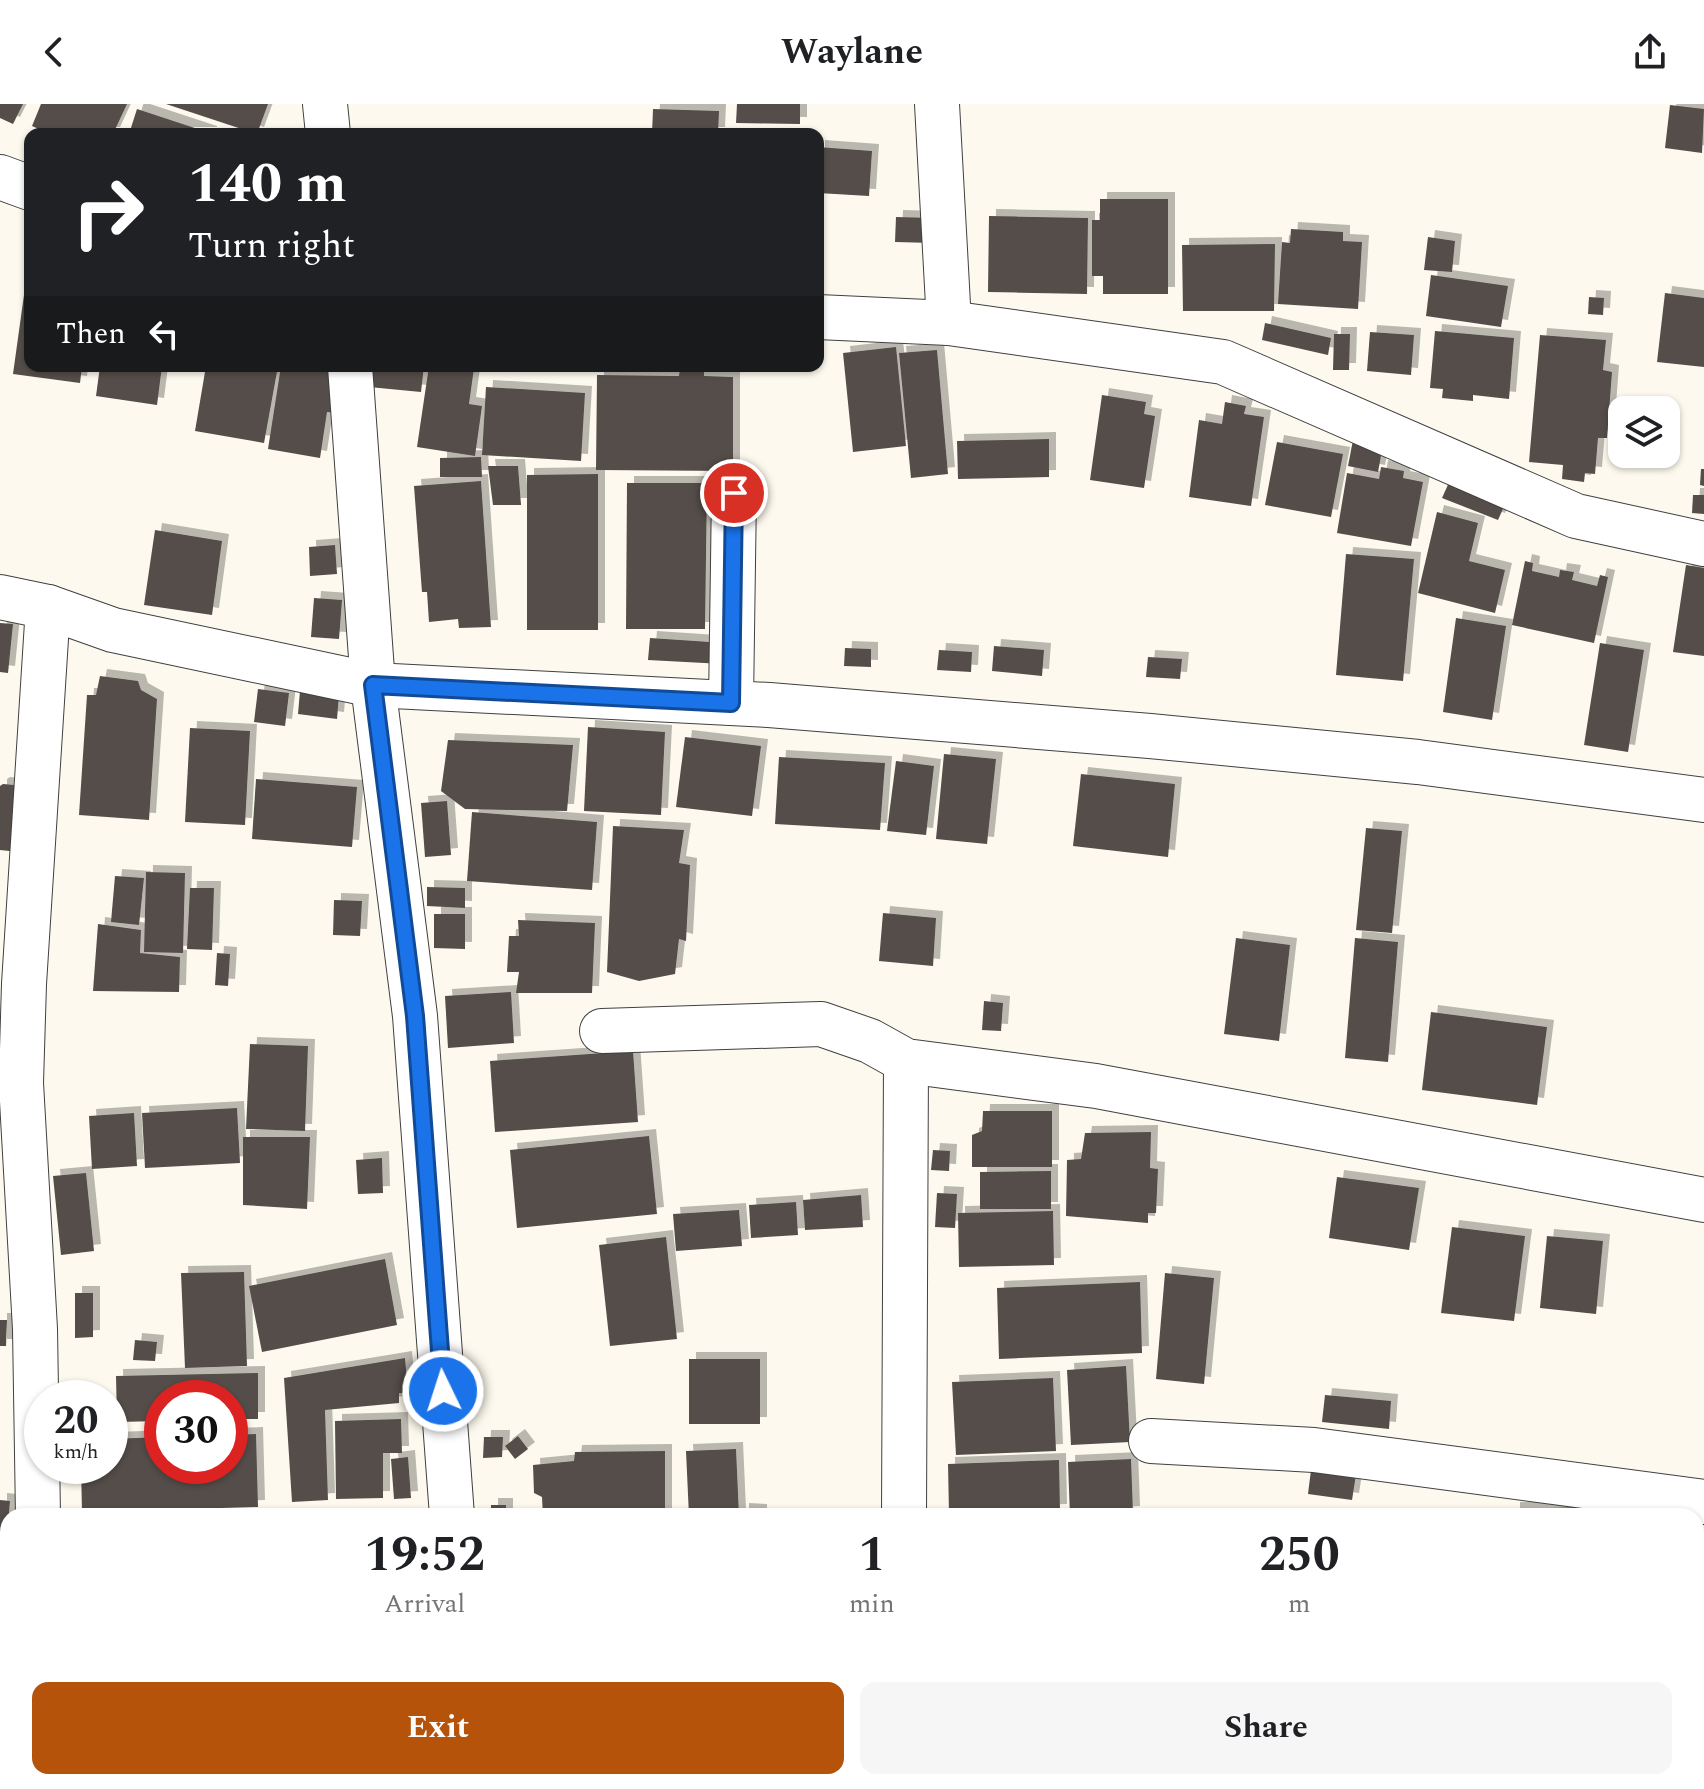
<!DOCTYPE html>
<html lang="en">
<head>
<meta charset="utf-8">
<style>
  body { margin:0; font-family:Spectral,serif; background:#f6f6f6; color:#202124; height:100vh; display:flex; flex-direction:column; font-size:30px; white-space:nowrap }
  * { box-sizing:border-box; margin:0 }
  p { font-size:26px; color:#757577 }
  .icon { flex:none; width:44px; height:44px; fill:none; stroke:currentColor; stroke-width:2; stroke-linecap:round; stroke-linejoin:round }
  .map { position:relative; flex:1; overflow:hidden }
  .sheet { position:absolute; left:0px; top:1404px; width:1704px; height:282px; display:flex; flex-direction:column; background:#fff; border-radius:24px 24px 0 0; box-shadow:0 2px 6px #0004 }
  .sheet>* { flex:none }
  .banner { position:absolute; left:24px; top:24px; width:800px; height:244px; border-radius:16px; box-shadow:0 2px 6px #0004; background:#202124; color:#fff; overflow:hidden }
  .controls { position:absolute; left:1608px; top:292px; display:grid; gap:16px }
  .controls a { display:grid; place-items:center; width:72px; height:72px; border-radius:16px; background:#fff; box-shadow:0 2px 6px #0004; font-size:40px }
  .speed { position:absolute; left:24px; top:1276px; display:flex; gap:16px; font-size:40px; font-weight:700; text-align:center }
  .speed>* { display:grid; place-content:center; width:104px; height:104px; border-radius:50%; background:#fff; box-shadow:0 2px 6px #0004; line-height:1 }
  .speed small { font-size:20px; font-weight:400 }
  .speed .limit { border:12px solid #d22; background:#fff; color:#111 }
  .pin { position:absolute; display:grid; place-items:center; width:68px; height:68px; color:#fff; margin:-34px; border:4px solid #fff; border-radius:50%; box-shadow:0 2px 8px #0007 }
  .me { position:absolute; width:88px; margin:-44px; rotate:356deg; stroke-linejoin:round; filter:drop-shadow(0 0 6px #0008) }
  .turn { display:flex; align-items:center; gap:28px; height:168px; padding:0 32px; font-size:36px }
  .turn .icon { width:104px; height:104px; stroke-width:2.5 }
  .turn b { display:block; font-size:56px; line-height:68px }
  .then { display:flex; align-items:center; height:76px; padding:0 32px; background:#0003; gap:16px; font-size:30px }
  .eta { display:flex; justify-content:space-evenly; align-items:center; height:136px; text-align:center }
  .eta b { font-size:48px; font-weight:700; line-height:56px }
  .button { display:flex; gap:16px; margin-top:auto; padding:16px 32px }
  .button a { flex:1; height:92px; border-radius:16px; background:#b45309; color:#fff; font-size:32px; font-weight:700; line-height:92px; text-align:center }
  .button a+a { background:#f6f6f6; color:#202124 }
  header { display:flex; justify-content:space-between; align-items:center; height:104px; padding:0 32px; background:#fff; font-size:36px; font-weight:700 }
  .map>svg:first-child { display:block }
</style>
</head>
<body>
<header><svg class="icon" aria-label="back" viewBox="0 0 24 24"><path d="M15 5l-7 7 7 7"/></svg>Waylane<svg class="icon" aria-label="share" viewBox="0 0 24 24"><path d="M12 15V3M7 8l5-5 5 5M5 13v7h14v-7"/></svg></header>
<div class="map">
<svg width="1704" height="1685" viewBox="0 0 1704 1685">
  <defs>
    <filter id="shadow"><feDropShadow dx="7" dy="-7" stdDeviation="0" flood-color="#0004"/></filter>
  </defs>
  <rect width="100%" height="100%" fill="#fdf9ee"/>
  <g fill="#544d4a" filter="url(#shadow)">
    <polygon points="0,0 23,0 13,20 0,14"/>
    <polygon points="41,0 127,0 113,30 50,30 32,22"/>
    <polygon points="166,0 268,0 257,30"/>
    <polygon points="737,0 800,0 800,20 736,19"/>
    <polygon points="1670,1 1704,5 1702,49 1665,44"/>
    <polygon points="137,5 210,29 210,30 129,30"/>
    <polygon points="653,5 719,7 718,30 652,30"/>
    <polygon points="818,43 872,47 869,92 818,89"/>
    <polygon points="1100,95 1168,95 1168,190 1103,190 1103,172 1092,172 1092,116 1100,116"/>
    <polygon points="989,112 1088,114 1087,190 988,188"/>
    <polygon points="896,113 934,114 934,139 895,138"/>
    <polygon points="1291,125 1343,128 1343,137 1362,138 1358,205 1278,200 1282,138 1290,139"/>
    <polygon points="1428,133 1455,137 1452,168 1424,166"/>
    <polygon points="1275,140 1274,207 1183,207 1182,141"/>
    <polygon points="28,162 30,262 82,262 80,279 13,270"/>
    <polygon points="1431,171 1508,182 1501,223 1426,212"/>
    <polygon points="1665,189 1704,194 1704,263 1657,258"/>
    <polygon points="1589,193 1604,194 1603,211 1588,210"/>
    <polygon points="1265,219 1331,234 1328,251 1262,236"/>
    <polygon points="1435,227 1514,234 1509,295 1473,291 1473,297 1442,294 1443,285 1430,284"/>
    <polygon points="1370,228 1414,231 1411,271 1367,267"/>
    <polygon points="1334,230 1350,230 1349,266 1333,266"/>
    <polygon points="1540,231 1606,236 1603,266 1612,268 1607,334 1598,334 1595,370 1585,369 1584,378 1562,375 1563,361 1529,358"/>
    <polygon points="896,243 906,342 853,348 843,249"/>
    <polygon points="937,246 948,370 911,374 899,249"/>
    <polygon points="100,262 162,262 157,301 96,292"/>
    <polygon points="206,262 278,262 264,339 195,327"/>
    <polygon points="281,262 334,262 336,309 327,308 320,354 268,345"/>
    <polygon points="371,262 424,262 421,288 369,283"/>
    <polygon points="429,262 474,264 469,300 482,302 475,352 417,343"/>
    <polygon points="680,264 704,264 704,272 733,273 733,367 596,366 597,271 679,272"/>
    <polygon points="486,283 585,289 581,357 482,351"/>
    <polygon points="1102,291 1146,298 1144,310 1155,312 1144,384 1090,376"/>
    <polygon points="1225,298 1246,302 1244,310 1264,313 1251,402 1189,393 1199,316 1222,320"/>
    <polygon points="1049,335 1049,373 958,375 957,337"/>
    <polygon points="1353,336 1383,341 1378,368 1348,362"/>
    <polygon points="1277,338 1343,350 1331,413 1265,401"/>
    <polygon points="481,353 482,373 440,373 440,354"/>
    <polygon points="488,362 518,362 521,401 493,401"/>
    <polygon points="1381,363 1404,367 1403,374 1423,378 1411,442 1337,429 1347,369 1379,375"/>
    <polygon points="1701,365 1704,365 1704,382 1700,381"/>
    <polygon points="598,370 598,526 527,526 527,371"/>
    <polygon points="1451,374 1507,396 1498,416 1442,394"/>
    <polygon points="481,377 491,523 459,524 458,515 429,518 427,488 422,488 414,382"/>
    <polygon points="627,379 707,379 705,525 626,525"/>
    <polygon points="1693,391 1704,391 1704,410 1692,409"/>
    <polygon points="1437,408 1478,419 1469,457 1505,466 1495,509 1418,489"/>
    <polygon points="155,426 222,437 212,511 144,501"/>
    <polygon points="335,441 337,470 310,472 309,443"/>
    <polygon points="1346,450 1414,455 1403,577 1336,571"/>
    <polygon points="1525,457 1533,459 1532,467 1559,473 1560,466 1574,468 1572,476 1597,482 1600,471 1608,473 1594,539 1512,521"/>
    <polygon points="1686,461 1704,464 1704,552 1673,548"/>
    <polygon points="314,494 342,496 339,535 311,533"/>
    <polygon points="1456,514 1506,522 1492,616 1443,608"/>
    <polygon points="0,519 13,520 8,569 0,568"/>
    <polygon points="650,534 725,539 723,560 648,556"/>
    <polygon points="1600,539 1644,546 1628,648 1584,641"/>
    <polygon points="994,542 1044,546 1042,572 992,567"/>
    <polygon points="845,544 871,545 871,563 844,562"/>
    <polygon points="939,546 972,548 971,568 937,566"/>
    <polygon points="1148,553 1182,555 1180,575 1146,573"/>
    <polygon points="100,572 138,577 141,586 157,595 149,716 79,711 87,591 96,591"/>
    <polygon points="258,585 289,589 285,622 254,618"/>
    <polygon points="300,587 339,591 337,615 298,610"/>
    <polygon points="588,623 665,628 661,711 584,707"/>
    <polygon points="190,624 250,627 245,721 185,718"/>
    <polygon points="685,633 761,642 752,712 676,703"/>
    <polygon points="448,636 573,641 567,707 465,705 441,687"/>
    <polygon points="944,650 996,655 987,740 936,735"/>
    <polygon points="779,653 885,659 880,726 775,720"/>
    <polygon points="896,657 934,662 926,731 887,727"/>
    <polygon points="1081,670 1175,680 1168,753 1073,742"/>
    <polygon points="256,675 357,683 352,743 252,735"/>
    <polygon points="3,680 26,682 19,748 0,746 0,682"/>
    <polygon points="447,697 451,751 425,753 421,699"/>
    <polygon points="472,708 597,718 592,786 467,777"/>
    <polygon points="613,722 684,726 679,759 690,761 686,837 679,835 675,870 639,877 607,868"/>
    <polygon points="1366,724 1402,727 1392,829 1356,826"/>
    <polygon points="146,768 185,769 183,849 144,848"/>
    <polygon points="115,772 144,774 139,821 111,818"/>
    <polygon points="427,783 465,784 465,804 427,802"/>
    <polygon points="190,784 214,784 212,846 187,845"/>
    <polygon points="334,796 362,797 360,832 333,831"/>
    <polygon points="883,809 936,814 933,862 879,857"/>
    <polygon points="434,810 465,810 465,845 434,844"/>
    <polygon points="518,816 595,819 592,889 516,889 519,868 507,868 509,832 519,832"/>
    <polygon points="98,820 141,826 140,849 180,853 179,888 93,887"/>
    <polygon points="1236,834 1290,841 1279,937 1224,930"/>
    <polygon points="1355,834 1398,838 1388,958 1345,954"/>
    <polygon points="217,849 230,850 228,882 215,881"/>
    <polygon points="511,888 514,939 448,944 445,892"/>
    <polygon points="984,897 1003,899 1001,927 982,926"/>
    <polygon points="1431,908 1547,923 1537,1001 1422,986"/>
    <polygon points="250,940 308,942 305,1027 246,1025"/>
    <polygon points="633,947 638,1018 495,1028 490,957"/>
    <polygon points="237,1004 240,1059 145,1064 142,1009"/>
    <polygon points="983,1007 1052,1007 1052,1063 972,1063 972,1031 982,1027"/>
    <polygon points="134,1009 137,1062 92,1065 89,1012"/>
    <polygon points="1151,1028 1150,1064 1158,1065 1156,1109 1148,1109 1148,1119 1066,1112 1067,1056 1081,1055 1085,1029"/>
    <polygon points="649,1032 657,1110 517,1124 510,1046"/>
    <polygon points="243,1033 310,1033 307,1105 243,1101"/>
    <polygon points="933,1046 950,1047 949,1067 931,1066"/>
    <polygon points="382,1054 383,1089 358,1090 356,1056"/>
    <polygon points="1051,1067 1051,1105 980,1105 980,1068"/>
    <polygon points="86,1069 94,1147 61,1151 53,1072"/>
    <polygon points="1337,1073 1419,1084 1409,1146 1329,1134"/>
    <polygon points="937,1089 957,1090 955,1124 935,1123"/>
    <polygon points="861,1091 863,1123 805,1126 803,1096"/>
    <polygon points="796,1098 798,1131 751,1134 749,1101"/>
    <polygon points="739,1106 742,1142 676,1147 673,1110"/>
    <polygon points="1053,1107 1054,1161 959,1163 958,1109"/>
    <polygon points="1452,1123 1525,1132 1514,1217 1441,1209"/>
    <polygon points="1547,1132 1603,1137 1596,1210 1540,1204"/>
    <polygon points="666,1133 677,1235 610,1242 599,1141"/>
    <polygon points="385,1155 397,1221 262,1248 249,1182"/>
    <polygon points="244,1168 247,1262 185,1264 181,1169"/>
    <polygon points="1165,1169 1214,1174 1204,1280 1156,1275"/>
    <polygon points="1140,1178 1142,1249 999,1255 997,1184"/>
    <polygon points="75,1189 93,1189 93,1233 75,1234"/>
    <polygon points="0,1216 7,1216 6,1242 0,1242"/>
    <polygon points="135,1236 157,1238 155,1257 133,1256"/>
    <polygon points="405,1254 408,1289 399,1289 399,1299 325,1306 328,1396 292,1398 284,1274"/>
    <rect x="689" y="1255" width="71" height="65"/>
    <polygon points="1126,1262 1130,1338 1071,1341 1067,1266"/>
    <polygon points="258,1269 258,1315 230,1315 230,1294 162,1294 162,1317 117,1318 116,1272"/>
    <polygon points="1053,1274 1056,1347 956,1351 952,1278"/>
    <polygon points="1325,1291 1391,1297 1389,1325 1322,1318"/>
    <polygon points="401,1315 402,1349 383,1349 383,1394 336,1395 335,1317"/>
    <polygon points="256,1330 258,1403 82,1408 81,1362 110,1362 110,1335 162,1333 162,1362 230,1362 230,1331"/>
    <polygon points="518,1332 528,1345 515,1355 505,1342"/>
    <polygon points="484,1333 503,1333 502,1353 483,1354"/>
    <polygon points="736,1345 739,1412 689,1412 686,1347"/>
    <polygon points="665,1347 665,1412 543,1412 542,1393 534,1389 533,1361 574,1357 575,1348"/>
    <polygon points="408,1353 411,1394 394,1395 391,1355"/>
    <polygon points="1131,1355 1133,1409 1070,1412 1068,1358"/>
    <polygon points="1059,1356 1060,1407 949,1410 948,1360"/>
    <polygon points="1312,1358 1357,1364 1352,1396 1308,1390"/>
    <polygon points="0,1396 10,1397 7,1431 0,1430"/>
    <rect x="491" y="1401" width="15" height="11"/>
    <polygon points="1583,1403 1583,1412 1513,1412 1513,1405"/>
    <polygon points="742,1406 760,1407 760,1412 742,1412"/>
    <rect x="176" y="1409" width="30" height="3"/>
    <polygon points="1696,1481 1703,1482 1700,1508 1696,1508"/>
    <polygon points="0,1505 4,1505 2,1531 0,1530"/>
    <rect x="115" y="1678" width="70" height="7"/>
    <polygon points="212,1678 277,1678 277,1683 212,1684"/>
    <polygon points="533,1678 601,1678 602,1683 533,1685"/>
    <polygon points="722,1678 791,1678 792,1684 723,1685"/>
    <polygon points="796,1678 820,1678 821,1685 796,1685"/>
    <polygon points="1202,1678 1268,1678 1268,1685 1201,1685"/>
    <polygon points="1375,1678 1414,1678 1414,1685 1374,1685"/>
    <rect x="1436" y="1678" width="69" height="7"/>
    <rect x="1528" y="1678" width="68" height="7"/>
  </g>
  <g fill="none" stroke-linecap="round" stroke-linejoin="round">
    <defs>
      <g id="minor">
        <polyline points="325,0 328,30"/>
        <polyline points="0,73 30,84"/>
        <polyline points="818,213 949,219 937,0"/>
        <polyline points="949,219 1223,258 1576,412 1704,440"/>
        <polyline points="350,262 373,581 415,912 452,1412"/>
        <polyline points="0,493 48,503 113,526 373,581 769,601 1150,632 1418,658 1704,696"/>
        <polyline points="731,599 734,389"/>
        <polyline points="602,927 821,920 870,937 906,957 1096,982 1704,1096"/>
        <polyline points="1151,1337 1314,1346 1704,1398"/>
        <polyline points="38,1412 35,1225 21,979 24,880 48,503"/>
        <polyline points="904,1412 906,957"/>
        <polyline points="44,1678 44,1685"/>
        <polyline points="472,1678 472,1685"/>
        <polyline points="905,1685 906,1678"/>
      </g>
    </defs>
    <use href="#minor" stroke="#404040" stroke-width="46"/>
    <use href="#minor" stroke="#fff" stroke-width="44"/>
  </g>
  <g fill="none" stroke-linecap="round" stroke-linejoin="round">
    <defs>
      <polyline id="route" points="443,1287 415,912 373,581 731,599 734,389"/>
    </defs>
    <use href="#route" stroke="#114b97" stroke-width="20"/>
    <use href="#route" stroke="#1a73e8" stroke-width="14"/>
  </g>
</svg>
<div class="controls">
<a><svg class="icon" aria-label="layers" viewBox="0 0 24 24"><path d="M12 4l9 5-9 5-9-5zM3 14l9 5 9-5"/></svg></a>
</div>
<div class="speed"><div>20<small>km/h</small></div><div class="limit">30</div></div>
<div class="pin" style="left:734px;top:389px;background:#d93025"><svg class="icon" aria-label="arrive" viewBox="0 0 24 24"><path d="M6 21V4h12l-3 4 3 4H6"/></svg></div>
<svg class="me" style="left:443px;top:1287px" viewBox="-20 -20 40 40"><circle r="17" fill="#1a73e8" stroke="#fff" stroke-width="3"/><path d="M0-11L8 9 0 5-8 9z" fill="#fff"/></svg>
<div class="banner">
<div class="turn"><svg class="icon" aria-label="right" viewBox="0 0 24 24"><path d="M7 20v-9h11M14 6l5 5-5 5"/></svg><div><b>140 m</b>Turn right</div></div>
<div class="then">Then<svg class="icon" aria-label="left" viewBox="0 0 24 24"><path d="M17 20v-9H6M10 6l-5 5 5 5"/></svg></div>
</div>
<section class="sheet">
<div class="eta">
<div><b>19:52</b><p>Arrival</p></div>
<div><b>1</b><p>min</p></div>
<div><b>250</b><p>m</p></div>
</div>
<div class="button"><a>Exit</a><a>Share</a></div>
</section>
</div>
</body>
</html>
